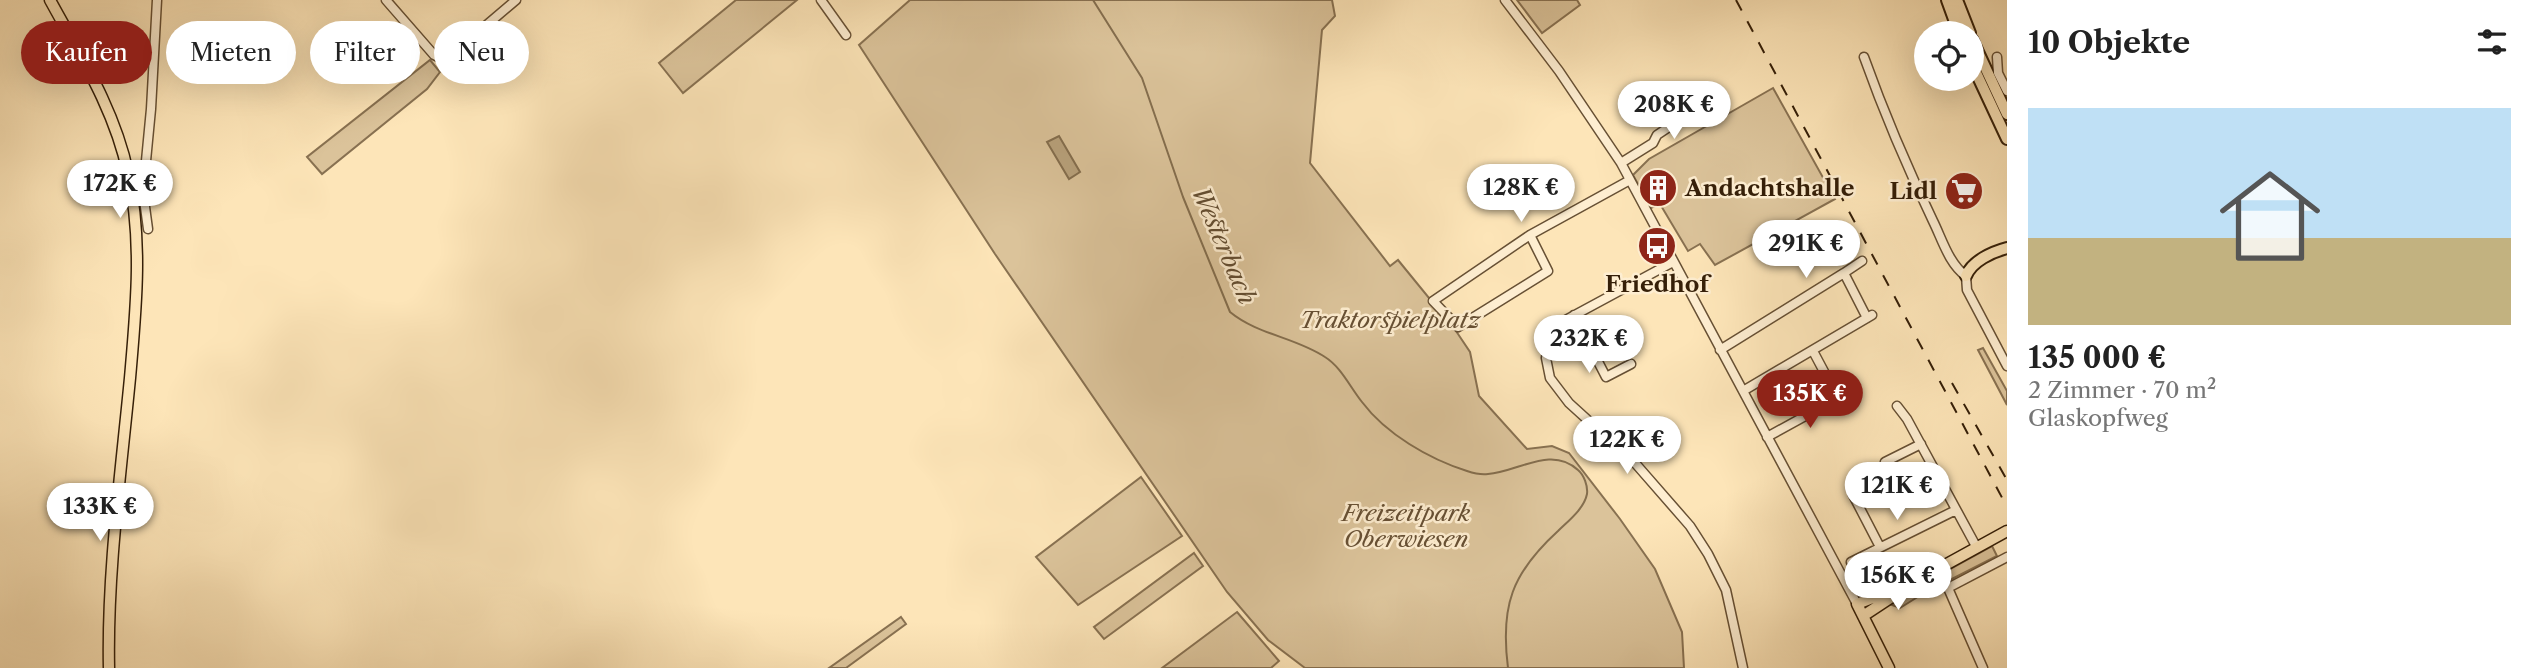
<!DOCTYPE html>
<html lang="de">
<head>
<meta charset="utf-8">
<style>
	:root { --surface:#fff; --page:#f6f6f6; --text:#222; --muted:#767676; --line:#e0e0e0; --accent:#8f2418 }
	body { margin:0; font-family:"Libre Caslon Text",serif; background:var(--page); color:var(--text); height:100vh; display:flex; flex-direction:column; font-size:26px; white-space:nowrap }
	* { box-sizing:border-box; margin:0 }
	p { font-size:23px; color:var(--muted) }
	.icon { flex:none; width:38px; height:38px; fill:none; stroke:currentColor; stroke-width:2; stroke-linecap:round; stroke-linejoin:round }
	.map { position:relative; flex:1; overflow:hidden }
	.panel { display:flex; flex-direction:column; background:var(--surface); width:525px }
	.panel>* { flex:none }
	.top-card { position:absolute; left:21px; top:21px; width:665px; height:63px; display:flex; gap:14px }
	.fabs { position:absolute; left:1914px; top:21px; display:grid; gap:14px }
	.fabs a { display:grid; place-items:center; width:70px; height:70px; border-radius:50%; background:var(--surface); box-shadow:0 7px 28px #0002; font-size:35px }
	.price { position:absolute; translate:-50% -60px; padding:0 16px; border-radius:24px; background:#fff; color:#222; font-size:23px; line-height:46px; filter:drop-shadow(0 2px 4px #0008) }
	.price::after { content:''; position:absolute; left:50%; top:42px; width:21px; height:16px; margin-left:-10px; background:inherit; clip-path:polygon(0 0,100% 0,50% 100%) }
	.price.selected { background:var(--accent); color:#fff }
	ul { padding:0; list-style:none }
	li { display:grid; align-content:center; gap:14px; height:371px; padding:0 21px }
	li+li { border-top:2px solid var(--line) }
	li span { display:grid; place-items:center; height:217px; border-radius:0px; color:#555 }
	li>.icon { margin-inline-start:auto }
	span .icon { width:126px; height:126px; fill:#fffc; stroke-width:1 }
	li b { font-size:30px }
	h2 { display:flex; justify-content:space-between; align-items:center; height:84px; padding:0 21px; font-size:30px }
	.pill { padding:0 24px; border-radius:32px; background:var(--surface); box-shadow:0 7px 28px #0002; font-size:24px; line-height:63px }
	.pill.selected { background:var(--accent); color:#fff }
	main { display:flex; flex:1; min-height:0 }
	.map>svg:first-child { display:block }
	.green { fill:#dbc39a; stroke:#887151; stroke-width:2 }
	.water { fill:#b9a27c; stroke:#846e4e; stroke-width:2 }
	.lines { fill:none; stroke-linecap:round; stroke-linejoin:round }
	.stream { stroke:#846e4e; stroke-width:2 }
	.minor-casing { stroke:#675034; stroke-width:11 }
	.major-casing { stroke:#351f08; stroke-width:13 }
	.highway-casing { stroke:#351f08; stroke-width:14 }
	.minor { stroke:#feeed1; stroke-width:8 }
	.major { stroke:#fde5b8; stroke-width:10 }
	.highway { stroke:#fde5b8; stroke-width:10 }
	.rail { stroke:#351f08; stroke-width:2; stroke-dasharray:12 12; stroke-linecap:butt }
	.labels { text-anchor:middle; dominant-baseline:central; stroke-width:5; stroke-linejoin:round; paint-order:stroke }
	.poi-label { font-size:23px; font-weight:bold; fill:#351f08; stroke:#feeed1; text-anchor:start }
	.park-label { font-size:23px; font-style:italic; fill:#675034; stroke:#feeed1 }
	.water-label { font-size:24px; font-style:italic; fill:#634d31; stroke:#feeed1 }
</style>
</head>
<body>
<main>
<div class="map">
<svg width="2007" height="668" viewBox="0 0 2007 668">
	<rect width="100%" height="100%" fill="#fde5b8"/>
	<filter id="stains"><feTurbulence type="fractalNoise" baseFrequency=".00286" numOctaves="4"/><feColorMatrix values="0 0 0 0 .2 0 0 0 0 .09 0 0 0 0 .02 0 0 0 .5 -.17"/></filter>
	<radialGradient id="worn" r=".72"><stop offset=".6" stop-color="#630" stop-opacity="0"/><stop offset="1" stop-color="#630" stop-opacity=".3"/></radialGradient>
	<path class="green" d="M736,0H797L683,93L659,63Z
		M910,0H1332L1335,16L1322,30L1310,163L1390,266L1398,260L1456,331L1470,352L1479,396L1527,449L1552,446L1569,453L1620,519L1655,569L1682,632L1684,668H1305L1268,640L1227,592L995,254L859,45Z
		M1517,0H1577L1580,5L1542,33Z
		M430,60L440,72L427,89L322,174L307,157Z
		M1773,88L1835,199L1715,265L1700,244L1688,251L1660,204L1651,208L1633,175L1649,159Z
		M1983,348L2007,391V405L1978,350Z
		M1141,477L1182,536L1078,605L1036,557Z
		M1992,546L1997,556L1924,593L1900,608L1892,605L1919,586Z
		M1194,553L1203,566L1104,639L1094,627Z
		M1237,612L1279,661L1271,668H1162Z
		M901,617L906,624L846,668H829Z"/>
	<path class="water" d="M1059,136L1080,172L1069,179L1047,142Z"/>
	<g class="lines">
		<path class="stream" d="M1093,0L1142,78L1183,197L1230,312C1258,335 1295,337 1325,357C1341,367 1350,387 1362,402C1386,434 1429,459 1467,471C1473,473 1481,475 1488,474C1518,472 1551,445 1578,470C1584,475 1588,486 1587,494C1584,509 1568,521 1558,531C1512,573 1500,606 1508,668"/>
		<defs>
			<path id="minor" d="M386,0L434,55L440,58L449,57L516,0
				M821,0L846,35
				M1505,0L1559,71L1621,163L1857,604
				M1864,57C1884,113 1907,167 1933,221C1942,239 1949,264 1966,276L1967,290L2007,366
				M1997,57L1998,73L2007,91
				M1621,163L1653,143L1657,135L1714,97
				M148,229L143,192L151,109L157,0
				M1530,235L1548,271L1458,327L1433,301L1530,235L1630,180
				M1673,262L1560,323L1549,335L1546,358L1550,378L1569,403L1635,463L1690,526L1708,554L1726,590L1743,668
				M1844,273L1862,261
				M1574,315L1606,377L1631,364
				M1720,350L1844,273L1867,318
				M1743,391L1872,315
				M1897,406L1907,419L1977,548
				M1767,437L1838,398L1813,351
				M1885,462L1921,444
				M1905,491L1938,476
				M1853,495L1880,547
				M1851,562L1956,510
				M1983,668L1948,588L2007,557"/>
			<path id="major" d="M50,0C80,55 115,110 128,173C143,241 136,309 130,378C121,472 107,574 109,668
				M1863,616L1916,581L2007,531
				M1889,668L1857,604L1905,585"/>
			<path id="highway" d="M1947,0L1959,33
				M1957,0L1970,33
				M1972,39L2007,114
				M1972,64L2007,139
				M1966,276C1972,261 1992,252 2007,248"/>
		</defs>
		<use href="#minor" class="minor-casing"/>
		<use href="#major" class="major-casing"/>
		<use href="#highway" class="highway-casing"/>
		<use href="#minor" class="minor"/>
		<use href="#major" class="major"/>
		<use href="#highway" class="highway"/>
		<path class="rail" d="M1736,0L2007,507
			M1952,383L2007,480"/>
	</g>
	<defs>
		<symbol id="building-disc" viewBox="-11 -11 22 22"><circle r="9.5" fill="#8f2418" stroke="#feeed1"/><path d="M-4-6H4V6H1V3H-1V6H-4ZM-2.5-4.3h1.7v1.8h-1.7ZM.8-4.3h1.7v1.8H.8ZM-2.5-1h1.7V.8h-1.7ZM.8-1h1.7V.8H.8Z" fill="#fff"/></symbol>
		<symbol id="supermarket-disc" viewBox="-11 -11 22 22"><circle r="9.5" fill="#8f2418" stroke="#feeed1"/><path d="M-6-5.5h2.5l.6 2H6L4.5 2H-2.5L-4.4-4H-6ZM-1.5 3.2a1.3 1.3 0 1 0 .1 0ZM3 3.2a1.3 1.3 0 1 0 .1 0Z" fill="#fff"/></symbol>
		<symbol id="bus-disc" viewBox="-11 -11 22 22"><circle r="9.5" fill="#8f2418" stroke="#feeed1"/><path d="M-5-6H5V4H4V6H2V4H-2V6H-4V4H-5ZM-3.5-4V0h7V-4ZM-3.5 1.2v1.5H-2V1.2ZM2 1.2v1.5H3.5V1.2Z" fill="#fff"/></symbol>
	</defs>
	<g fill-rule="evenodd">
		<use href="#building-disc" x="1636" y="166" width="44" height="44"/>
		<use href="#supermarket-disc" x="1942" y="169" width="44" height="44"/>
		<use href="#bus-disc" x="1635" y="224" width="44" height="44"/>
	</g>
	<g class="labels">
		<g class="poi-label">
			<text x="1685" y="188">Andachtshalle</text>
			<text x="1937" y="191" text-anchor="end">Lidl</text>
			<text x="1657" y="284" text-anchor="middle">Friedhof</text>
		</g>
		<g class="park-label">
			<text x="1390" y="320">Traktorspielplatz</text>
			<text x="1406" y="513">Freizeitpark<tspan x="1406" dy="26">Oberwiesen</tspan></text>
		</g>
		<g class="water-label">
			<text transform="translate(1224 245) rotate(67)">Westerbach</text>
		</g>
	</g>
	<rect width="100%" height="100%" filter="url(#stains)"/>
	<rect width="100%" height="100%" fill="url(#worn)"/>
</svg>
<div class="fabs">
<a><svg class="icon" aria-label="locate" viewBox="0 0 24 24"><circle cx="12" cy="12" r="6"/><path d="M12 2v4M12 18v4M2 12h4M18 12h4"/></svg></a>
</div>
<b class="price" style="left:1674px;top:141px">208K €</b>
<b class="price" style="left:120px;top:220px">172K €</b>
<b class="price" style="left:1521px;top:224px">128K €</b>
<b class="price" style="left:1806px;top:280px">291K €</b>
<b class="price" style="left:1589px;top:375px">232K €</b>
<b class="price selected" style="left:1810px;top:430px">135K €</b>
<b class="price" style="left:1627px;top:476px">122K €</b>
<b class="price" style="left:1897px;top:522px">121K €</b>
<b class="price" style="left:100px;top:543px">133K €</b>
<b class="price" style="left:1898px;top:612px">156K €</b>
<div class="top-card">
<a class="pill selected">Kaufen</a>
<a class="pill">Mieten</a>
<a class="pill">Filter</a>
<a class="pill">Neu</a>
</div>
</div>
<section class="panel">
<h2>10 Objekte<svg class="icon" aria-label="filters" viewBox="0 0 24 24"><path d="M4 7h16M4 17h16"/><circle cx="9" cy="7" r="2"/><circle cx="15" cy="17" r="2"/></svg></h2>
<ul>
<li><span style="background:linear-gradient(#bfe0f5 60%,#c2b280 0)"><svg class="icon" aria-label="home" viewBox="0 0 24 24"><path d="M3 11l9-7 9 7M6 9v11h12V9"/></svg></span><div><b>135 000 €</b><p>2 Zimmer · 70 m²</p><p>Glaskopfweg</p></div></li>
</ul>
</section>
</main>
</body>
</html>
